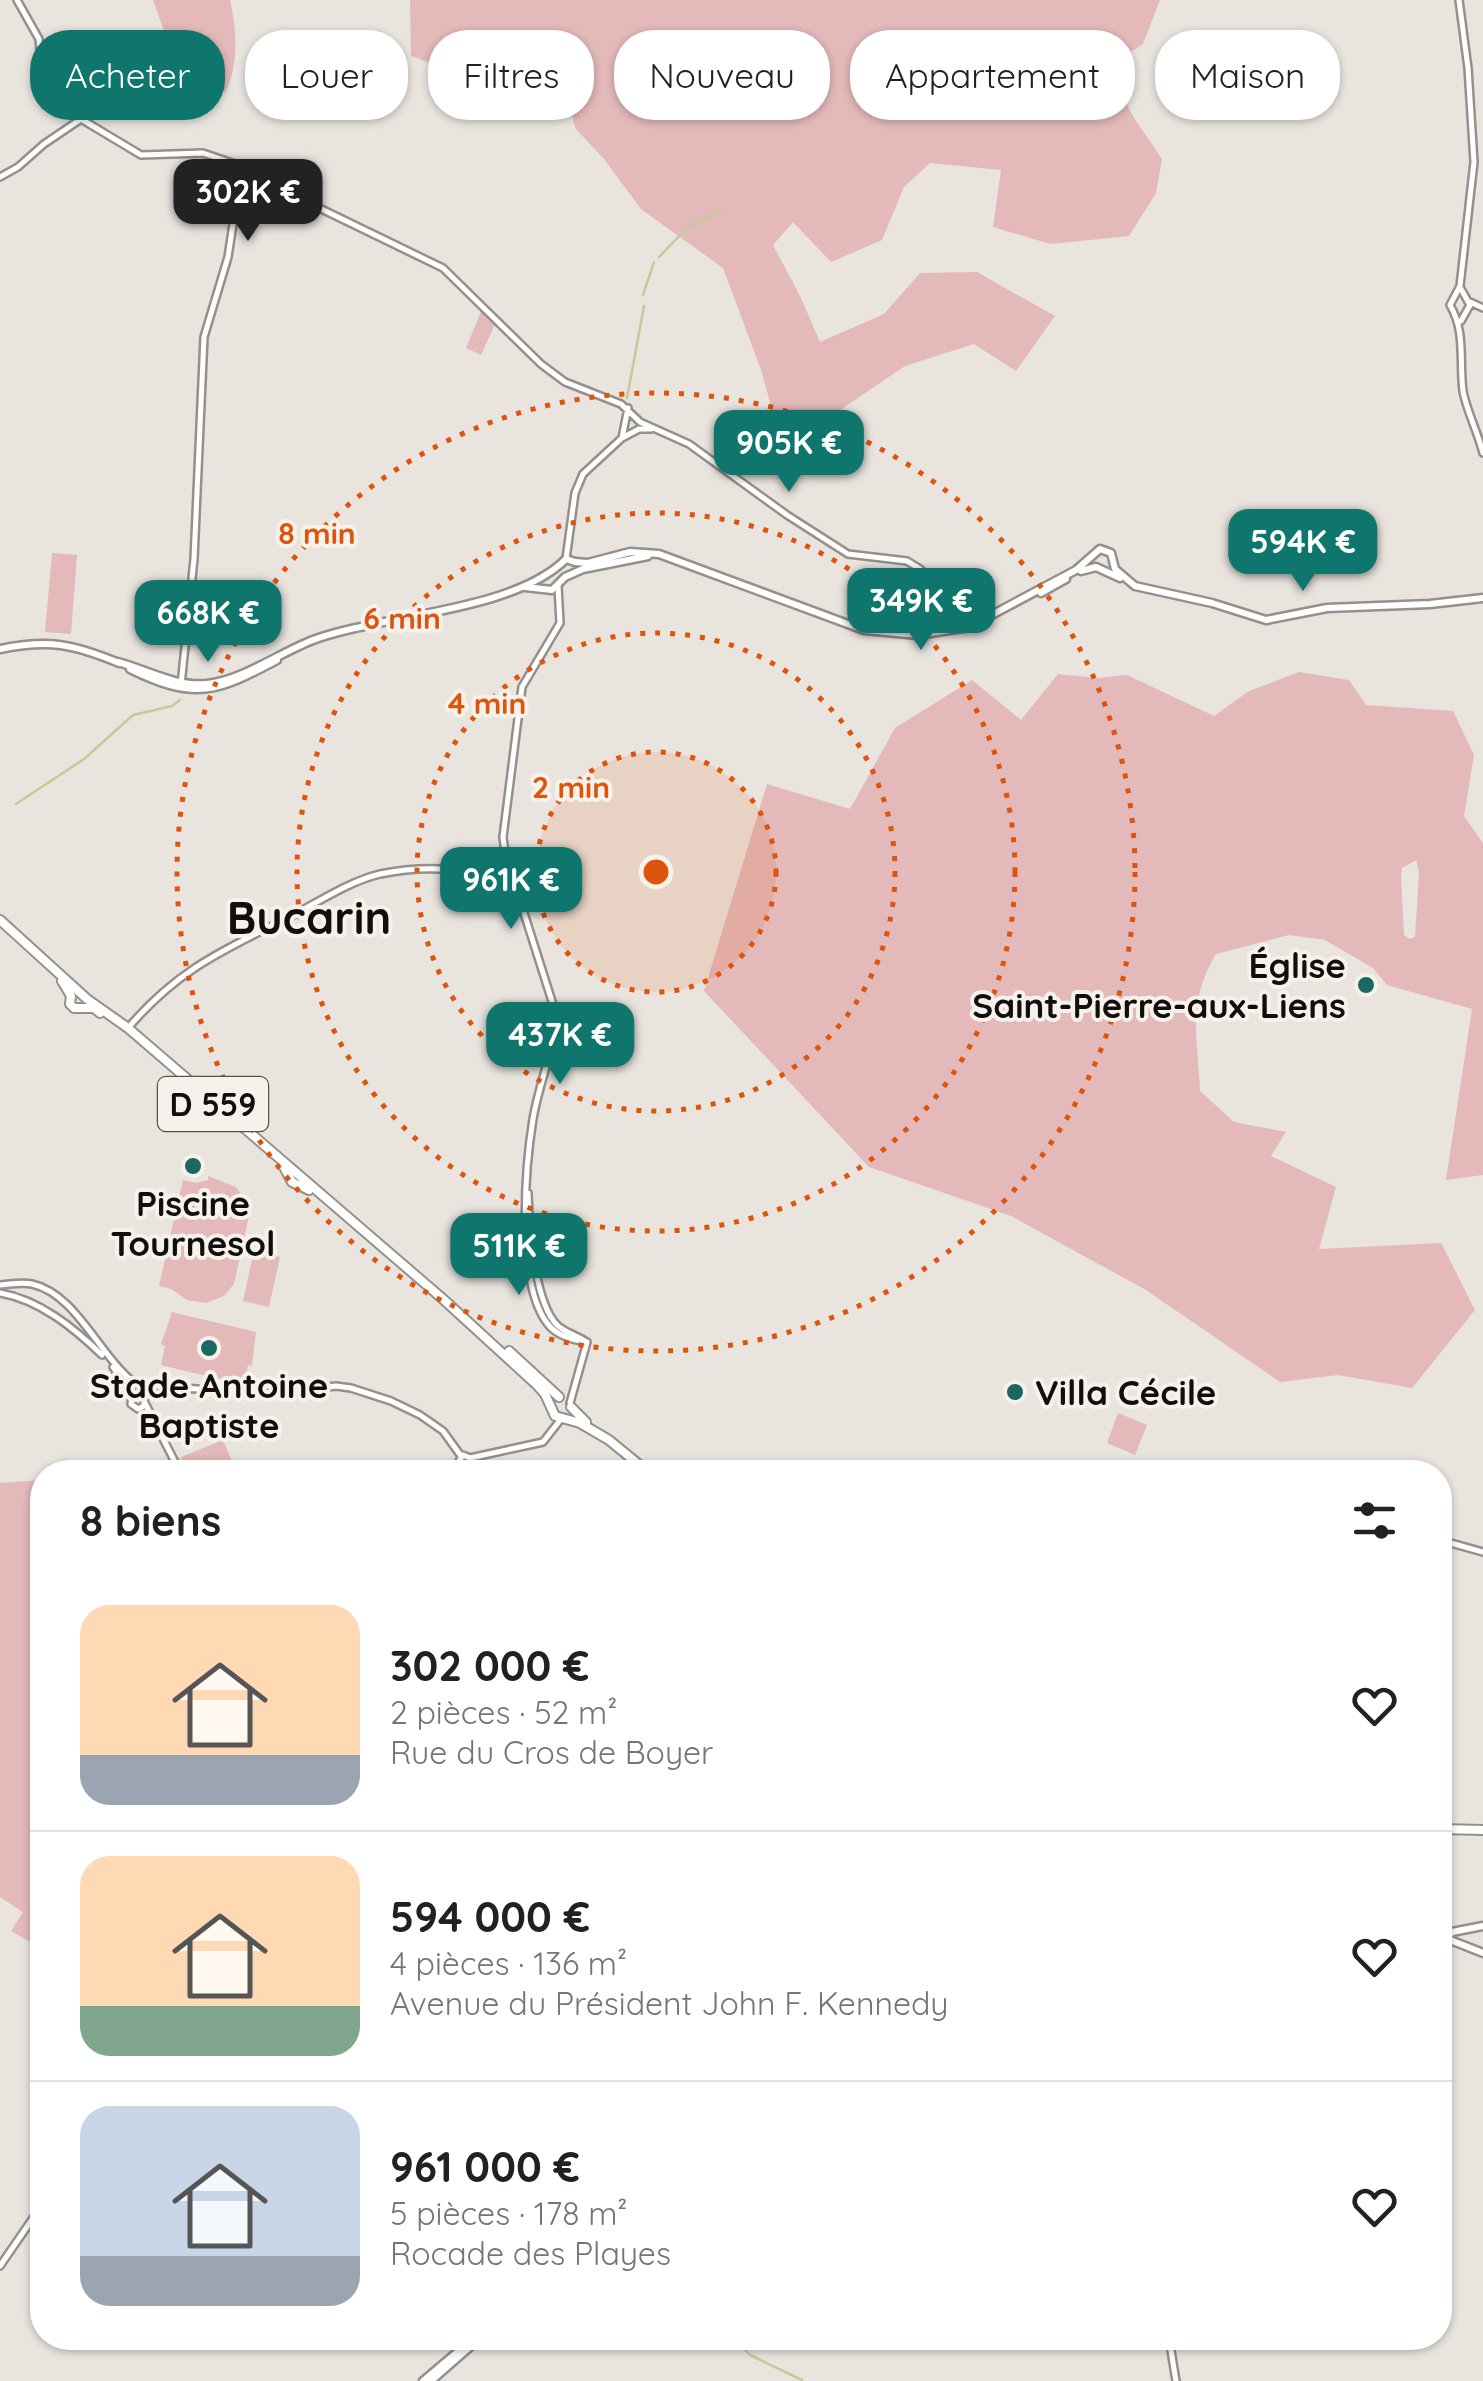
<!DOCTYPE html>
<html lang="fr">
<head>
<meta charset="utf-8">
<style>
	:root { --surface:#fff; --page:#f6f6f6; --text:#202124; --muted:#757577; --line:#e0e0e0; --accent:#0f766e }
	body { margin:0; font-family:Quicksand,sans-serif; background:var(--page); color:var(--text); height:100vh; display:flex; flex-direction:column; font-size:38px; white-space:nowrap }
	* { box-sizing:border-box; margin:0 }
	p { font-size:32px; color:var(--muted) }
	.icon { flex:none; width:55px; height:55px; fill:none; stroke:currentColor; stroke-width:2; stroke-linecap:round; stroke-linejoin:round }
	.map { position:relative; flex:1; overflow:hidden }
	.drawer { position:absolute; left:30px; top:1460px; width:1422px; height:890px; display:flex; flex-direction:column; background:var(--surface); border-radius:40px; box-shadow:0 2px 8px #0004 }
	.drawer>* { flex:none }
	.guide { position:absolute; left:30px; top:30px; width:1425px; height:90px; display:flex; gap:20px }
	.price { position:absolute; translate:-50% -85px; padding:0 22px; border-radius:20px; background:var(--accent); color:#fff; font-size:32px; line-height:65px; filter:drop-shadow(0 2px 5px #0008) }
	.price::after { content:''; position:absolute; left:50%; top:60px; width:30px; height:22px; margin-left:-15px; background:inherit; clip-path:polygon(0 0,100% 0,50% 100%) }
	.price.on { background:#222; color:#fff }
	ul { padding:0; list-style:none }
	li { display:flex; align-items:center; gap:30px; height:250px; padding:0 50px }
	li+li { border-top:2px solid var(--line) }
	li span { display:grid; place-items:center; flex:none; width:280px; height:200px; border-radius:30px; color:#555 }
	li>.icon { margin-inline-start:auto }
	span .icon { width:120px; height:120px; fill:#fffc; stroke-width:1 }
	li b { font-size:42px }
	h2 { display:flex; justify-content:space-between; align-items:center; height:120px; padding:0 50px; font-size:42px }
	.tag { padding:0 35px; border-radius:40px; background:var(--surface); box-shadow:0 2px 8px #0004; font-size:35px; line-height:90px }
	.tag.on { background:var(--accent); color:#fff }
	.map>svg:first-child { display:block }
	.green { fill:#e3b9b9; fill-rule:evenodd }
	.lines { fill:none; stroke-linecap:round; stroke-linejoin:round }
	.stream { stroke:#c3cb99; stroke-width:2.5 }
	.tertiary-casing { stroke:#95908b; stroke-width:10 }
	.secondary-casing { stroke:#95908b; stroke-width:11 }
	.primary-casing { stroke:#95908b; stroke-width:12 }
	.tertiary { stroke:#fff; stroke-width:5 }
	.secondary { stroke:#fff; stroke-width:6 }
	.primary { stroke:#fff; stroke-width:8 }
	.ring { fill:none; stroke:#dd550c; stroke-width:5; stroke-dasharray:5 10 }
	.poi-dot { fill:#1b6762; stroke:#f7f1eb; stroke-width:4 }
	.labels { text-anchor:middle; dominant-baseline:central; stroke-width:8; stroke-linejoin:round; paint-order:stroke }
	.shield { fill:#f7f1eb; stroke:#565350; stroke-width:2.5 }
	.shield-label { font-size:32px; font-weight:bold; fill:#110f0d }
	.poi-label { font-size:35px; font-weight:bold; fill:#110f0d; stroke:#f7f1eb }
	.district-label { font-size:45px; font-weight:bold; fill:#110f0d; stroke:#f7f1eb }
	.centre { fill:#dd550c; stroke:#f7f1eb; stroke-width:5 }
	.ring-label { font-size:30px; text-anchor:middle; font-weight:bold; fill:#dd550c; stroke:#f7f1eb; stroke-width:8; stroke-linejoin:round; paint-order:stroke }
</style>
</head>
<body>
<div class="map">
<svg width="1483" height="2381" viewBox="0 0 1483 2381">
	<rect width="100%" height="100%" fill="#e9e4de"/>
	<path class="green" d="M153,0H230C237,30 239,66 225,93L173,55Z
		M410,0H1160L1143,44L1107,67L1134,118L1162,159L1156,193L1129,236L1050,244L993,227L1001,170L930,163L904,187L882,240L831,262L793,222L773,245L800,296L820,342L884,314L920,273L977,272L1055,316L1016,371L974,344L905,366L787,446L777,427L761,370L723,268L641,209L604,159L575,128L559,58L519,61L485,45L459,73L411,56Z
		M482,309L496,322L481,355L466,348Z
		M52,553L77,555L71,634L45,632Z
		M1299,672L1349,680L1366,705L1453,711L1474,755L1464,816L1483,843V1175L1446,1180L1472,1009L1387,985L1373,968L1325,940L1289,935L1216,954C1186,1004 1198,1037 1200,1091L1234,1122L1286,1132L1271,1156L1336,1187L1319,1249L1441,1243L1475,1310L1412,1388L1338,1375L1280,1382L1146,1290L1011,1216L869,1167L704,991L767,784L850,809L895,728L972,680L1021,720L1058,674L1098,678L1127,675L1214,716L1249,691ZM1416,860L1419,873L1415,937L1410,939L1404,935L1401,876L1402,868Z
		M208,1176L236,1187L248,1203L249,1216L234,1284L224,1296L206,1303L187,1300L171,1289L159,1286L183,1180L196,1183L208,1180Z
		M254,1251L280,1257L269,1307L243,1301Z
		M172,1312L256,1332L252,1366L248,1365L244,1385L161,1365L165,1346L161,1344Z
		M1118,1413L1147,1425L1135,1455L1107,1443Z
		M223,1440L236,1470L188,1472L181,1457Z
		M42,1480V1947H39L11,1931L23,1912L0,1897V1483Z"/>
	<g class="lines">
		<path class="stream" d="M659,257L687,228L722,209
			M643,295L654,262
			M627,398L644,306
			M16,804L84,759L133,715L172,706L180,700
			M734,2338L750,2355L802,2380"/>
		<defs>
			<path id="tertiary" d="M17,0L39,39L42,70L49,90L77,111L81,119L141,155L203,153L285,181L309,203L443,268L541,364L565,382L621,404L640,422L689,444L787,515L848,554L907,561L920,569L957,609L987,617
				M1459,0L1468,68L1474,162L1460,286L1450,305C1466,332 1459,361 1463,391C1466,409 1478,433 1483,453
				M0,177L18,167L44,144L81,119
				M1461,289L1470,305L1461,321
				M1470,302L1483,308
				M622,438L628,408
				M566,559L575,493L583,474L622,438L639,429H651
				M558,586L560,623L522,687L503,837L505,853L556,1014C554,1051 539,1083 533,1119C525,1168 516,1282 547,1323C556,1336 572,1340 587,1342
				M181,685L194,559L204,337L228,257L242,165
				M500,876L505,856
				M128,1028C181,966 227,949 297,913C323,899 351,881 380,874C424,865 474,867 515,885
				M528,1193C529,1224 534,1302 557,1325C564,1332 576,1335 585,1341
				M0,1285C11,1284 22,1282 32,1284C77,1294 100,1358 136,1384
				M0,1293C40,1300 74,1328 102,1355
				M113,1367L130,1393
				M140,1384L145,1391L144,1406L138,1409L131,1404L133,1385Z
				M142,1385L268,1394L336,1386L351,1388L391,1401L420,1415L443,1431L461,1456
				M145,1403L180,1472
				M570,1403L587,1342
				M467,1472L459,1461L463,1455L470,1458L543,1442L561,1419
				M1440,1540L1483,1552
				M0,2266L42,2205
				M1169,2338L1176,2381"/>
			<path id="secondary" d="M575,562L588,563L630,552L659,554L864,630L918,635L969,627L1076,570L1100,549L1111,553L1115,569L1135,586
				M1081,571L1096,567L1120,578
				M1135,586L1212,603L1266,620L1327,608L1430,604L1483,598
				M525,587L552,590L565,577L583,569L648,556
				M1041,593L1066,579
				M862,625L914,630L979,619
				M0,649C49,639 73,644 119,663
				M118,662C147,670 176,687 207,684C243,680 279,653 313,640C384,614 513,612 566,559L575,562
				M130,669C195,701 217,692 277,660
				M1440,1936L1483,1953
				M1447,1938L1452,1932L1483,1926
				M423,2381L474,2338
				M431,2381L480,2338"/>
			<path id="primary" d="M0,920L87,999L128,1028L443,1299L537,1385L545,1394L555,1416L580,1423L609,1440
				M62,981L71,996L70,1004L74,1008H94L100,1013
				M284,1167L292,1182L309,1190
				M509,1351L559,1397
				M571,1407L586,1422
				M609,1440L648,1472
				M1440,1829L1483,1830"/>
		</defs>
		<use href="#tertiary" class="tertiary-casing"/>
		<use href="#secondary" class="secondary-casing"/>
		<use href="#primary" class="primary-casing"/>
		<use href="#tertiary" class="tertiary"/>
		<use href="#secondary" class="secondary"/>
		<use href="#primary" class="primary"/>
	</g>
	<circle cx="656" cy="872" r="120" fill="#dd550c" fill-opacity=".12"/>
	<g class="ring">
		<circle cx="656" cy="872" r="120"/>
		<circle cx="656" cy="872" r="239"/>
		<circle cx="656" cy="872" r="359"/>
		<circle cx="656" cy="872" r="479"/>
	</g>
	<g class="poi-dot">
		<circle cx="1366" cy="985" r="10"/>
		<circle cx="193" cy="1166" r="10"/>
		<circle cx="209" cy="1348" r="10"/>
		<circle cx="1015" cy="1392" r="10"/>
	</g>
	<g class="labels">
		<rect class="shield" x="158" y="1077" width="110" height="54" rx="8"/>
		<g class="shield-label">
			<text x="213" y="1104">D 559</text>
		</g>
		<g class="poi-label">
			<text x="1346" y="965" text-anchor="end">Église<tspan x="1346" dy="40">Saint-Pierre-aux-Liens</tspan></text>
			<text x="193" y="1203">Piscine<tspan x="193" dy="40">Tournesol</tspan></text>
			<text x="209" y="1385">Stade Antoine<tspan x="209" dy="40">Baptiste</tspan></text>
			<text x="1035" y="1392" text-anchor="start">Villa Cécile</text>
		</g>
		<g class="district-label">
			<text x="309" y="917">Bucarin</text>
		</g>
	</g>
	<circle cx="656" cy="872" r="15" class="centre"/>
	<g class="ring-label">
		<text x="317" y="544">8 min</text>
		<text x="402" y="629">6 min</text>
		<text x="487" y="714">4 min</text>
		<text x="571" y="798">2 min</text>
	</g>
</svg>
<b class="price on" style="left:248px;top:244px">302K €</b>
<b class="price" style="left:789px;top:495px">905K €</b>
<b class="price" style="left:1303px;top:594px">594K €</b>
<b class="price" style="left:921px;top:653px">349K €</b>
<b class="price" style="left:208px;top:665px">668K €</b>
<b class="price" style="left:511px;top:932px">961K €</b>
<b class="price" style="left:560px;top:1087px">437K €</b>
<b class="price" style="left:519px;top:1298px">511K €</b>
<div class="guide">
<a class="tag on">Acheter</a>
<a class="tag">Louer</a>
<a class="tag">Filtres</a>
<a class="tag">Nouveau</a>
<a class="tag">Appartement</a>
<a class="tag">Maison</a>
</div>
<section class="drawer">
<h2>8 biens<svg class="icon" aria-label="filters" viewBox="0 0 24 24"><path d="M4 7h16M4 17h16"/><circle cx="9" cy="7" r="2"/><circle cx="15" cy="17" r="2"/></svg></h2>
<ul>
<li><span style="background:linear-gradient(#ffd9b3 75%,#9aa5b1 0)"><svg class="icon" aria-label="home" viewBox="0 0 24 24"><path d="M3 11l9-7 9 7M6 9v11h12V9"/></svg></span><div><b>302 000 €</b><p>2 pièces · 52 m²</p><p>Rue du Cros de Boyer</p></div><svg class="icon" aria-label="heart" viewBox="0 0 24 24"><path d="M12 20l-8-8c-3-5 5-10 8-4 3-6 11-1 8 4z"/></svg></li>
<li><span style="background:linear-gradient(#ffd9b3 75%,#7fa58c 0)"><svg class="icon" aria-label="home" viewBox="0 0 24 24"><path d="M3 11l9-7 9 7M6 9v11h12V9"/></svg></span><div><b>594 000 €</b><p>4 pièces · 136 m²</p><p>Avenue du Président John F. Kennedy</p></div><svg class="icon" aria-label="heart" viewBox="0 0 24 24"><path d="M12 20l-8-8c-3-5 5-10 8-4 3-6 11-1 8 4z"/></svg></li>
<li><span style="background:linear-gradient(#c9d6e8 75%,#9aa5b1 0)"><svg class="icon" aria-label="home" viewBox="0 0 24 24"><path d="M3 11l9-7 9 7M6 9v11h12V9"/></svg></span><div><b>961 000 €</b><p>5 pièces · 178 m²</p><p>Rocade des Playes</p></div><svg class="icon" aria-label="heart" viewBox="0 0 24 24"><path d="M12 20l-8-8c-3-5 5-10 8-4 3-6 11-1 8 4z"/></svg></li>
</ul>
</section>
</div>
</body>
</html>
